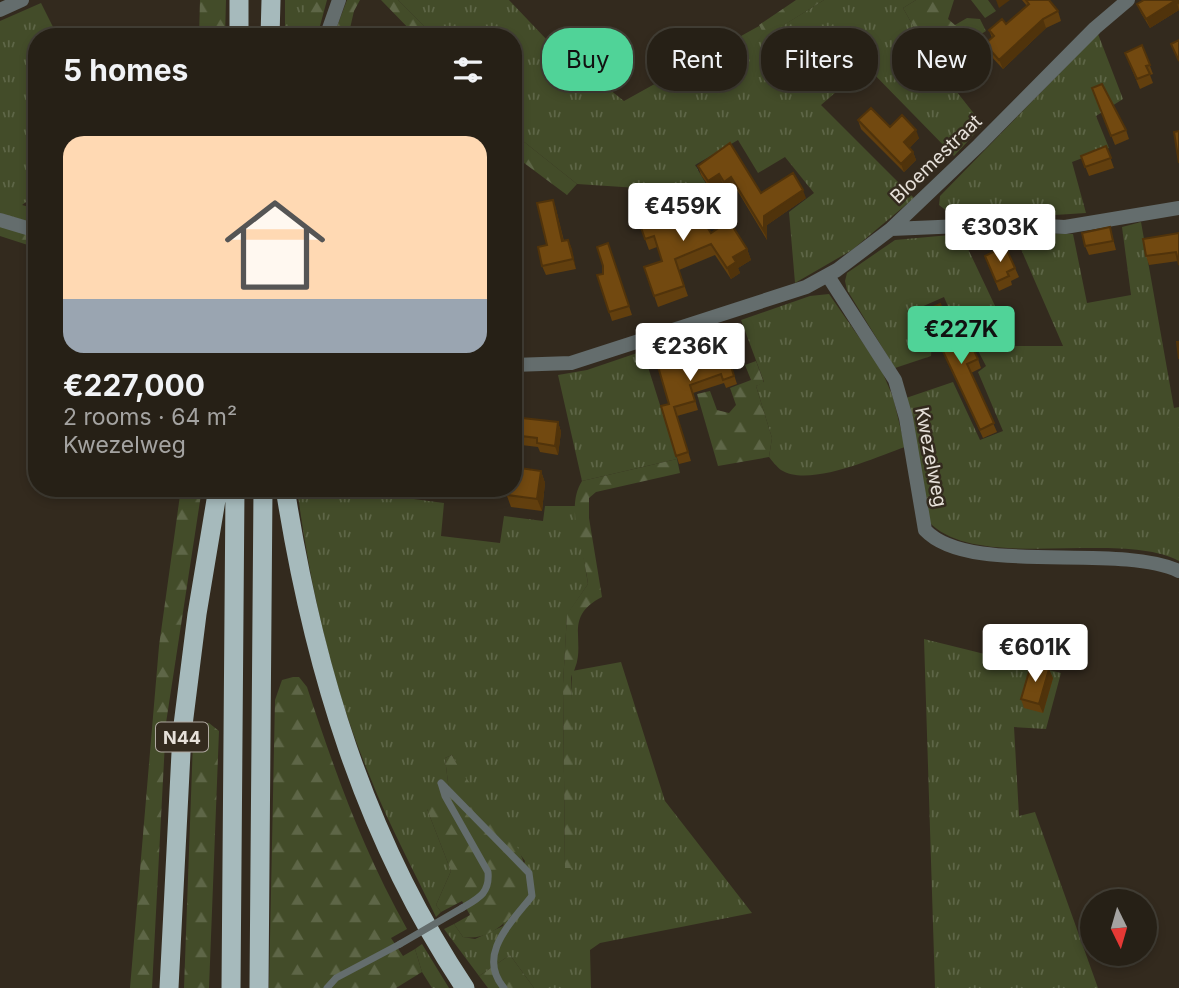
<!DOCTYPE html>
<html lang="en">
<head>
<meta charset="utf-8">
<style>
	:root { --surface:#262016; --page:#322d23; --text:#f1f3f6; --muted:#a4a3a1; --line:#423e35; --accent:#50d398 }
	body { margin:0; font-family:Inter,sans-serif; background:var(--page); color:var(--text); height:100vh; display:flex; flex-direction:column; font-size:26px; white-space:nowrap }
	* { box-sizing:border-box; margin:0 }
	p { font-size:23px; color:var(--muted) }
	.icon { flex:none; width:38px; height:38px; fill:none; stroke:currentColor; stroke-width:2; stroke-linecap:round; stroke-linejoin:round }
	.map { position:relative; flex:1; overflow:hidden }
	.panel { position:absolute; left:28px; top:28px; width:494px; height:469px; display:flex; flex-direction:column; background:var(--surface); border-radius:28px; box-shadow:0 4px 10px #0003,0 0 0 2px var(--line) }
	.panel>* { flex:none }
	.hud { position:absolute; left:542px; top:28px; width:530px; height:63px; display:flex; gap:14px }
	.needle { width:46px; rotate:175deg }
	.buttons { position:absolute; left:1080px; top:889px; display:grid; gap:14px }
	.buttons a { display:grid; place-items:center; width:77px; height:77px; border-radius:50%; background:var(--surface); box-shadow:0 4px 10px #0003,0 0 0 2px var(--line); font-size:35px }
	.price { position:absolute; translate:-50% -60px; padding:0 16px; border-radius:7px; background:#fff; color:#222; font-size:23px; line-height:46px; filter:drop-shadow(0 2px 4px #0008) }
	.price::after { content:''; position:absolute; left:50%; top:42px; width:21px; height:16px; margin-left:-10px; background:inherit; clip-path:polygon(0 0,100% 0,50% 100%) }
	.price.selected { background:var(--accent); color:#111 }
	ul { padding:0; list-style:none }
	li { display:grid; align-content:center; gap:14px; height:371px; padding:0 35px }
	li span { display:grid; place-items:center; height:217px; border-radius:21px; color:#555 }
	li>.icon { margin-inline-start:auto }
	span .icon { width:126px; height:126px; fill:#fffc; stroke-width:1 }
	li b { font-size:30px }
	h2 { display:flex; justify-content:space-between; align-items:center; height:84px; padding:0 35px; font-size:30px }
	.chip { padding:0 24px; border-radius:28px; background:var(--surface); box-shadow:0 4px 10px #0003,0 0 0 2px var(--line); font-size:24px; line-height:63px }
	.chip.selected { background:var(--accent); color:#111 }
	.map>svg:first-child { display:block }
	.grass { fill:url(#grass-tufts) }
	.forest { fill:url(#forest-firs) }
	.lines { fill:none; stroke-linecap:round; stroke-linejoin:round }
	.service { stroke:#646d6d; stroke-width:7 }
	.minor { stroke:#646d6d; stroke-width:14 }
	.trunk { stroke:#a6babc; stroke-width:19 }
	.service-bridge { stroke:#646d6d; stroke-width:7 }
	.wall { fill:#623f0e }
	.shaded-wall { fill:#50330b }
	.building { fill:#724910; stroke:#50330b; stroke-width:2 }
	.labels { text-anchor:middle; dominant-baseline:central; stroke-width:5; stroke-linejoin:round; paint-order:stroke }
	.shield { fill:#332a1e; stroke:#b0a9a1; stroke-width:2 }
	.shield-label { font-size:18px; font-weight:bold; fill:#e6e0d9 }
	.street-label { font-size:19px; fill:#e6e0d9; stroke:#332a1e }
</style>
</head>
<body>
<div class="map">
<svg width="1179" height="988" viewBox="0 0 1179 988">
	<defs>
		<pattern id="grass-tufts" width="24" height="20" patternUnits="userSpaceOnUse" patternTransform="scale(1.75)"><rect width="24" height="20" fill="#434c29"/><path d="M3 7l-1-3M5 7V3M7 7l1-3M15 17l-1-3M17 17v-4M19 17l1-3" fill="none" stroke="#5e6647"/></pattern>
		<pattern id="forest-firs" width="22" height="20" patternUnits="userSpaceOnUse" patternTransform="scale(1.75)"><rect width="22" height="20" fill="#434c29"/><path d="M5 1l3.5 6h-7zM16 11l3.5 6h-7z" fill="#5e6647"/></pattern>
	</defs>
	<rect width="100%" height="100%" fill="#332a1e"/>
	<path class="grass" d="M285,0H304V37H285Z
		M398,0H509L547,40L624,101L759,26L766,36L824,0H916L903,8L934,63L983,125L954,156L866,66L821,105L914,198L852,250L795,283L789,212L814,193L785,157L758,173L738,140L695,165L715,199L681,219L668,197L659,193L638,188L577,184L513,133V37H435Z
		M41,3L58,37H37V194L22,205L36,209L33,223L0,213V21Z
		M1098,34L1123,99L1096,116L1109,148L1072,162L1086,213L1023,217L952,215L939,205L940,196Z
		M1141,222L1174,408L1179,407V561C1120,529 977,573 929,522L906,398L953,382L980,440L1003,431L978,372L986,366L974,343L965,346L944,297L919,308L932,341L931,356L895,368L847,290L845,281L847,273L895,240L961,234L1014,346H1063L1014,233L1073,234L1087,303L1131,295L1122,227Z
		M829,294L881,369L893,397L905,447C876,457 809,488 781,470C777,467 772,461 769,457L772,438L756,386L764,382L741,320L810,296Z
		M643,351L677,459L582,481L558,375L587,370Z
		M297,488H330L444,503L441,536L500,543L504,516L543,521L545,506H575L588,584L567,615L563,684L565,868L572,671L621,662L665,801L752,913L600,943L590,950L591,988H534L510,955L479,976L444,929L454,924L463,937L475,939L503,926L525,861L460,772L452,755L445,758L449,791L427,809L451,871L436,905L441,912L436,917C414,871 389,825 370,777C332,685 310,587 297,488Z
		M924,639L1061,673L1046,729L1014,727L1019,816L1035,812L1098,988H935Z
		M422,944L449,988H432L422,972L415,949Z"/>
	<path class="forest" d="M200,0H226L225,37H199Z
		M304,0H327L317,37H304Z
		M347,0H360L354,11L348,37H333Z
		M381,0H398L435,37H417Z
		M796,0H824L765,37L759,25Z
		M916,0H954L948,19L955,25L967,18L980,19L986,31L934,63L903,8Z
		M971,0H988L996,11L985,18Z
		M513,133L577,184L567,195L516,157L513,153Z
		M37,210V248L0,236V225L30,233Z
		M756,361L764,383L756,386L772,438L769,457L718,466L697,394L710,391L717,410L729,413L736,405L730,388L751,380L745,365Z
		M677,459L680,473L596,492L589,498V518L602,597C563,617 586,640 575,668C574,672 571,675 571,679L575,868H565L563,684L567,614L588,584C585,552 564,509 582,481Z
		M181,488H202L166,723L152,988H130L159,646Z
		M293,677H299L307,687C336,775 362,848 407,929L391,938L403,956L415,949L422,972L396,988H269L275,700L282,680Z
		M209,723L219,731L209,988H184L193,741L198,724Z
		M452,755C476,807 561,858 510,917C498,931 481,940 463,937L454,924L470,915L462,901L441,912L436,905L451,871L427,809C428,796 437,795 449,791L445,758Z
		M510,955L534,988H488L479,976Z"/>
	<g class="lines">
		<path class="service" d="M441,783L529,873L532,896C511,923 476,955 504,988
			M441,783L445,796L488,872C490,893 479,898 462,908
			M327,988L336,978L400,944"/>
		<path class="minor" d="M0,10L22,0
			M326,37L339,0
			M0,220L37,231
			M891,229L979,145L1095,28L1128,0
			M828,276L895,380L906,418L925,530C969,577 1115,542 1179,571
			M513,365L571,363L806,287L837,270L891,229L1009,224L1065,227L1179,208"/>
		<path class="trunk" d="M239,37V0
			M270,37L271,0
			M285,488C313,666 364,837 465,988
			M169,988L182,733L197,614L218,488
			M231,988L235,488
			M259,988L263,488"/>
		<path class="service-bridge" d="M400,944L462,908"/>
	</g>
	<path class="wall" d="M1022,0H1049L1058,11L1061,21L1046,28L1003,69L988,53L985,44L992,38L989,30L1006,24L1027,6Z
		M1179,0V10L1150,28L1141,13L1137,4Z
		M1142,45L1153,74L1150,75L1153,83L1140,89L1125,53Z
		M1092,88L1126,130L1129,139L1115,145Z
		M858,120L890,127L919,138L909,148L913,152L916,160L904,172L861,129Z
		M730,143L761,193L806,198L767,225V240L734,185L727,190L722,182L711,190L701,175L698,166Z
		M1106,146L1114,168L1089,176L1081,156Z
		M553,200L556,209L564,241L568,240L576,269L546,275L542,266L547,245Z
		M678,219L747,249L751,260L738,268L740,273L731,279L715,255L679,270L688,296L658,307L644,267L662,261L657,247L649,250L645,239Z
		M1110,227L1116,250L1089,255L1085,246Z
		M1179,233V266L1178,261L1149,265L1146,256Z
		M608,243L632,315L612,321L597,275L603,274Z
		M985,256L1015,268L1019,277L1011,281L1012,285L999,291Z
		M928,309L959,346L978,359L981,368L971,373L997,432L983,438L937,338L933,330L935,326Z
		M723,341L737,384L726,388L724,383L693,393L698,410L677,416L691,461L679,464L661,406L669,404Z
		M513,417L558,422L561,432L558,455L540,452L538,447L513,444Z
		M541,471L545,483L542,511L511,507L507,496L476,492L475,488H513Z
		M1053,678L1043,713L1024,708L1021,699Z"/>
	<path class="shaded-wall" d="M996,0H1010L999,8Z
		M1176,0L1179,10L1150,28L1146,19Z
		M1043,19L1046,28L1003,69L999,60Z
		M916,130L919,138L907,151L904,142Z
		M913,152L916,160L904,172L901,164Z
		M719,174L722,182L711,190L708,181Z
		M731,177L734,185L727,190L724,182Z
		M803,190L806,198L767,225V240L764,231V216Z
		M553,200L556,209L566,251L562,241Z
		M568,240L572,249L576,269L573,259Z
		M747,249L751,260L738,268L740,273L731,279L727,268L733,257Z
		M558,422L561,432L558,455L555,446Z
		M541,471L545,483L542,511L537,499Z
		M1049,669L1053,678L1043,713L1039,704Z"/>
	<path class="building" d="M1026,0H1049L1058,11L1043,19L999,60L985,44L994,36L989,30L1002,19L1006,24L1029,4Z
		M1144,0H1179V2L1178,3L1176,0L1146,19L1137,4Z
		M1179,40V61L1171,44Z
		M1142,45L1150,65L1146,66L1150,74L1137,79L1125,53Z
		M1102,84L1126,130L1111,136L1092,88Z
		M871,108L890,127L902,115L916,130L904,142L913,152L901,164L858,120Z
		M1179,131V163L1174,132Z
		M730,143L761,193L793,173L803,190L764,216V231L731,177L724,182L719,174L708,181L698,166Z
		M1106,146L1111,158L1085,167L1081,156Z
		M553,200L562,241L568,240L573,259L542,266L538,247L547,245L537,203Z
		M665,200L678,219L695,208L711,233L729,221L747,249L733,257L736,262L727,268L711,244L675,259L684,286L654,296L644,267L662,261L654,236L645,239L638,219L647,216L645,206Z
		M1110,227L1113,241L1085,246L1082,233Z
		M1179,233V265L1176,252L1146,256L1143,239Z
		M608,243L629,306L609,312L597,275L603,274V266L597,247Z
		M1005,246L1015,268L1007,272L1009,276L996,282L985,256Z
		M940,304L959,346L970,342L978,359L967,364L994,423L980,430L933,330L936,326L928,309Z
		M723,341L734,376L723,380L721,374L690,385L695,401L674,407L688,452L676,456L661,406L669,404L657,363Z
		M1177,342H1179V359Z
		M513,417L558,422L555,446L537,443V438L513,435Z
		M513,467L541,471L537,499L507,495L508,488H513Z
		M1031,665L1049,669L1039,704L1021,699Z"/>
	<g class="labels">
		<rect class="shield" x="156" y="722.5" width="52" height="29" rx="5"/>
		<g class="shield-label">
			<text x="182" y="737">N44</text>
		</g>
		<g class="street-label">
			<text transform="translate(936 159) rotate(-44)">Bloemestraat</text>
			<text transform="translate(931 457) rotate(79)">Kwezelweg</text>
		</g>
	</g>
</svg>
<div class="buttons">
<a><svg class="needle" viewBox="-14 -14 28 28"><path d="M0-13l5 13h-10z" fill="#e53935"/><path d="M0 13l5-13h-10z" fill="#a4a3a1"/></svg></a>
</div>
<b class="price" style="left:683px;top:243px">€459K</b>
<b class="price" style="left:1000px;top:264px">€303K</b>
<b class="price selected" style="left:961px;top:366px">€227K</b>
<b class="price" style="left:690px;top:383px">€236K</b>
<b class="price" style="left:1035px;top:684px">€601K</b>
<div class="hud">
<a class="chip selected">Buy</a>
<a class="chip">Rent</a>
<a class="chip">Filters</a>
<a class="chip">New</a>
</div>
<section class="panel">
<h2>5 homes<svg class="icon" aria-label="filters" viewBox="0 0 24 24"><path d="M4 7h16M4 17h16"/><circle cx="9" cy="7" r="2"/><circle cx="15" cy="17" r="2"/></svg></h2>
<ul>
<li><span style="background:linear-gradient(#ffd9b3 75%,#9aa5b1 0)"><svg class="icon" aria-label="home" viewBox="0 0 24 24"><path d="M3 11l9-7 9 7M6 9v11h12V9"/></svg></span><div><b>€227,000</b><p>2 rooms · 64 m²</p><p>Kwezelweg</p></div></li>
</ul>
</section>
</div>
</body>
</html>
